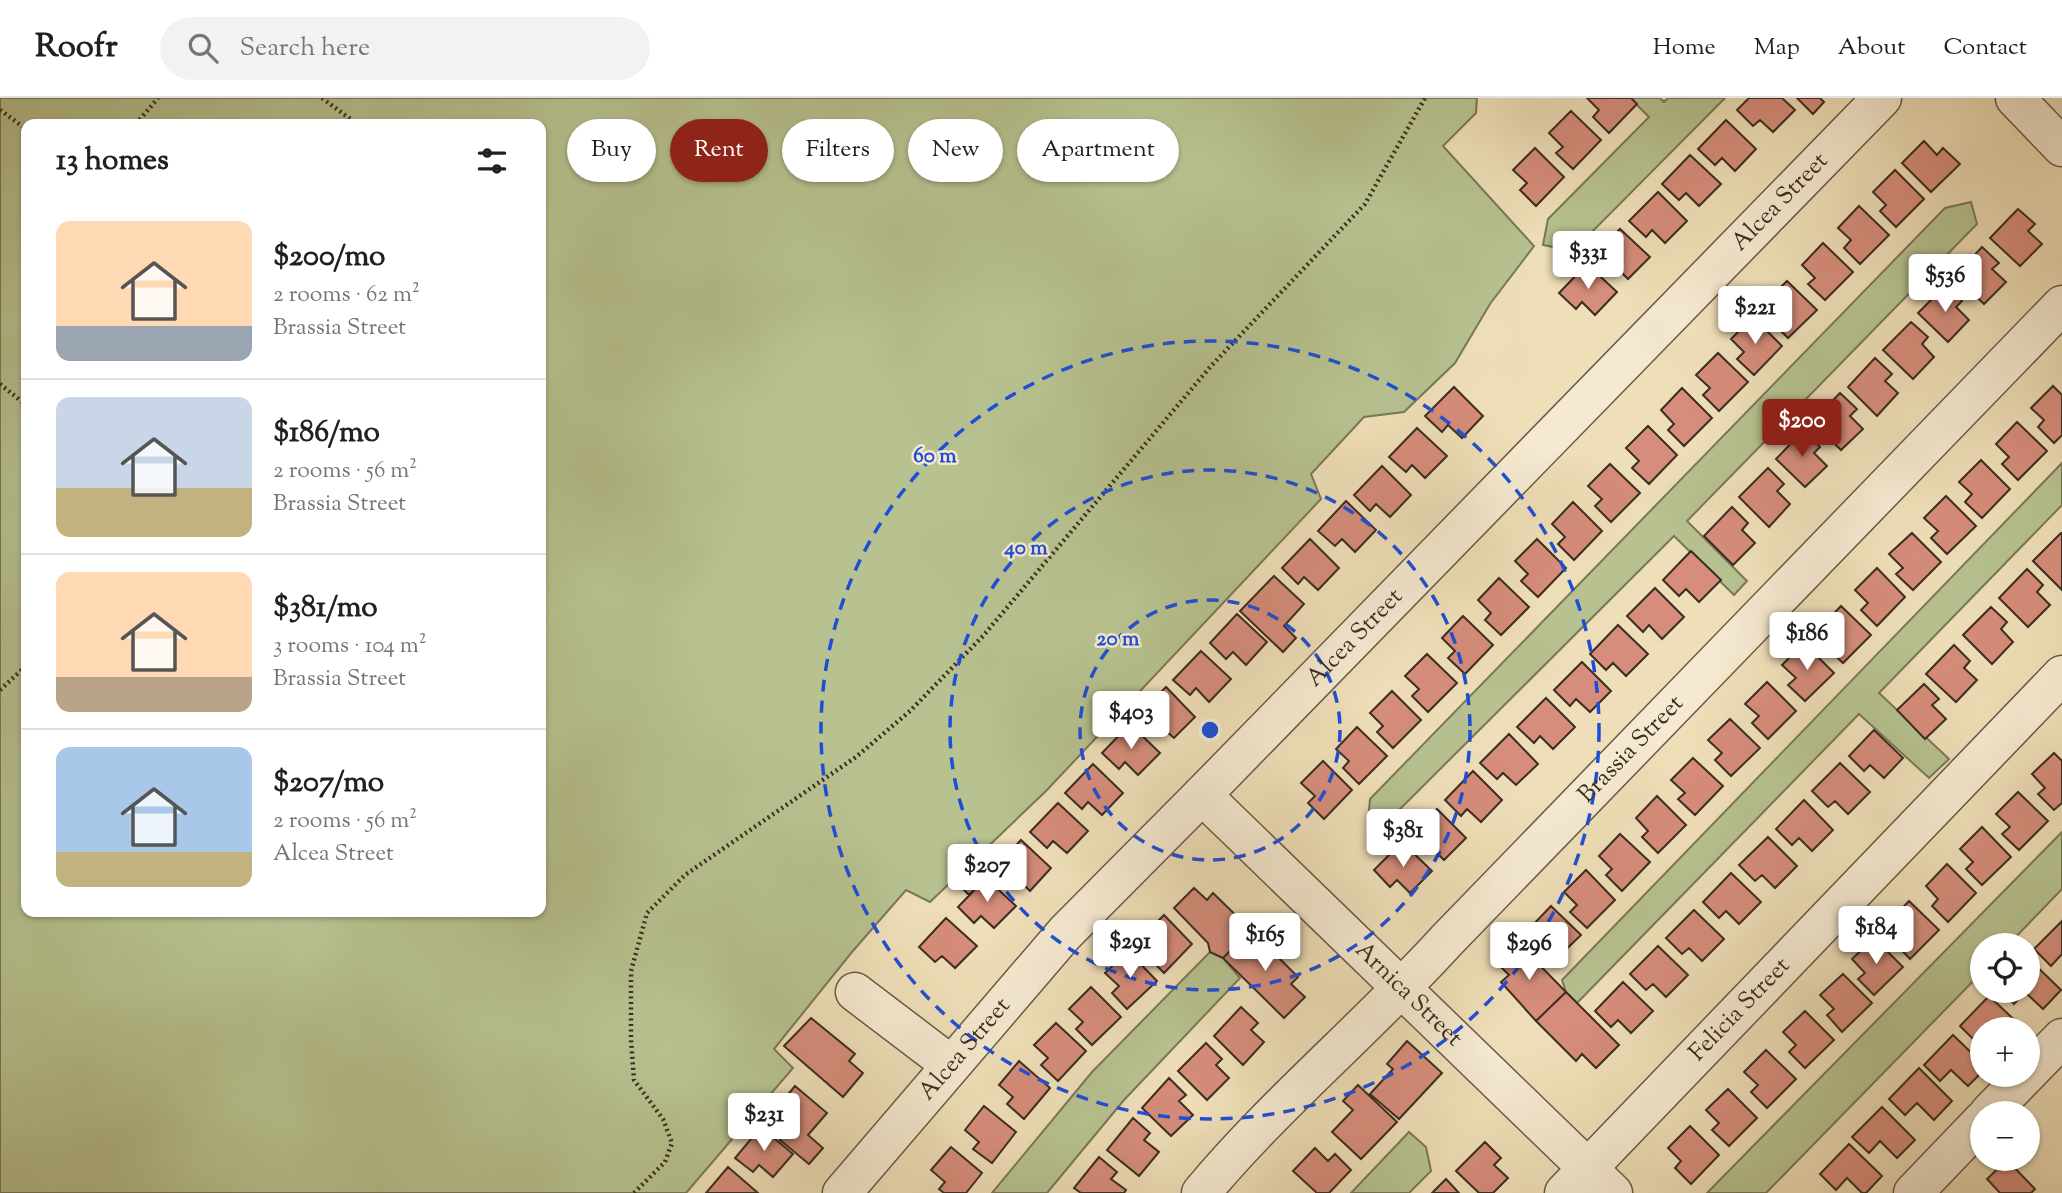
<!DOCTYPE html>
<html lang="en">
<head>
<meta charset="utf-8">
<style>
	:root { --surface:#fff; --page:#f2f2f2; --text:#202124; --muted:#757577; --line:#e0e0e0; --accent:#8f2418 }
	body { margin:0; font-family:"Sorts Mill Goudy",serif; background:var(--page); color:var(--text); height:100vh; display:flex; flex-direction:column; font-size:26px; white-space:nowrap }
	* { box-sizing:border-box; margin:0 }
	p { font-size:23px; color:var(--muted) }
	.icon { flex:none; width:38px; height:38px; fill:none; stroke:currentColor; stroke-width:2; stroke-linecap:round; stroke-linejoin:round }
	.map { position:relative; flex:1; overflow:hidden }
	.details { position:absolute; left:21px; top:21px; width:525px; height:798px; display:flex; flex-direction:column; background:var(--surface); border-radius:14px; box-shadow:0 2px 5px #0004 }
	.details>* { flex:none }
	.hud { position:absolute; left:567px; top:21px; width:665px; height:63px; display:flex; gap:14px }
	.controls { position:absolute; left:1970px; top:835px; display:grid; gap:14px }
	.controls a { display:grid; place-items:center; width:70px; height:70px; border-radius:50%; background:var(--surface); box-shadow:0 2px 5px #0004; font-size:35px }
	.price { position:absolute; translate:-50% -60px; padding:0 16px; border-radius:7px; background:#fff; color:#222; font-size:23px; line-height:46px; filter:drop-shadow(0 2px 4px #0008) }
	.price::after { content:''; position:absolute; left:50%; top:42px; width:21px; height:16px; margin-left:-10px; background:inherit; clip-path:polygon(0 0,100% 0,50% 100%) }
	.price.selected { background:var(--accent); color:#fff }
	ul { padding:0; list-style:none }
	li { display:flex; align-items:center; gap:21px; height:175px; padding:0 35px }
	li+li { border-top:2px solid var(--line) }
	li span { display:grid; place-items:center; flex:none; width:196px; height:140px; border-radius:14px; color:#555 }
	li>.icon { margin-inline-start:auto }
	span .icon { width:84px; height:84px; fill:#fffc; stroke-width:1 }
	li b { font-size:30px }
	h2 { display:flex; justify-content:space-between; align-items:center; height:84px; padding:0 35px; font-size:30px }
	.pill { padding:0 24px; border-radius:32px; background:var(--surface); box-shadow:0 2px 5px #0004; font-size:24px; line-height:63px }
	.pill.selected { background:var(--accent); color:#fff }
	header { display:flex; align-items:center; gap:42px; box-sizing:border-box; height:98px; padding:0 35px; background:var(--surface); border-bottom:2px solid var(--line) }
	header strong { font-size:33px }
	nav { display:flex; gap:38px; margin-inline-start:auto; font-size:24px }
	.search { width:490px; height:63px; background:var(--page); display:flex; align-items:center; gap:18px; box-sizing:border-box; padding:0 24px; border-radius:38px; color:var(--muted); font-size:26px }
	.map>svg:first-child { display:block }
	.green { fill:#b7c290; stroke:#797858; stroke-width:2; fill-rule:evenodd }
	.building { fill:#d68d7b; stroke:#3b2d21; stroke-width:2 }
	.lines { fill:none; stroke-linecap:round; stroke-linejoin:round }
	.minor-casing { stroke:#685a47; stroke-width:41 }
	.path { stroke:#3b2d21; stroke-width:4.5; stroke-dasharray:2 3.5; stroke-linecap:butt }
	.minor { stroke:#f5ead1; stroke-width:38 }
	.ring { fill:none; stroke:#1d4ed8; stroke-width:3.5; stroke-dasharray:12 9 }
	.labels { text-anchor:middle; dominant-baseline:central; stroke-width:5; stroke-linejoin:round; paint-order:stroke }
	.street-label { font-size:24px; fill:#3b2d21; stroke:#f5ead1 }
	.centre { fill:#1d4ed8; stroke:#f5ead1; stroke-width:3.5 }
	.ring-label { font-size:21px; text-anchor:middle; font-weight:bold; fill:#1d4ed8; stroke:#f5ead1; stroke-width:5; stroke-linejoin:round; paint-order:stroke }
</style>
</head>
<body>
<header>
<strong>Roofr</strong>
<div class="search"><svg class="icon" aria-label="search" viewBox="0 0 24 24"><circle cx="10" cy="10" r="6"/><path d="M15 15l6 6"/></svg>Search here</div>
<nav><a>Home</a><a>Map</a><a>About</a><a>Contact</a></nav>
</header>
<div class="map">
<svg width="2062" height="1095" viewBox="0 0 2062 1095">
	<rect width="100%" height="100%" fill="#efdfb8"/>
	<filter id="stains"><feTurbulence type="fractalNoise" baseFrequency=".00286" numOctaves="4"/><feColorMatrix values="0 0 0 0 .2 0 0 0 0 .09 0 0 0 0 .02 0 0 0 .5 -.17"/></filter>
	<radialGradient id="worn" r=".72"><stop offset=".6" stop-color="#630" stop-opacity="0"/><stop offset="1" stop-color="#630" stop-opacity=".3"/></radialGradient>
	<path class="green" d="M0,0H1477L1476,15L1443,48L1534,148L1490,206L1455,265L1404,314L1364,319L1311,376L1321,401L1046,693L930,804L906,792L852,854L774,951L793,970L686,1095H0ZM26,26H541V814H26Z
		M1630,0H1660L1664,4L1668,0H1725L1573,153L1543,147L1548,121L1649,19Z
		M1971,104L1977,126L1687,423L1747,483L1734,497L1674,438L1390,721L1368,724L1370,701L1945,110Z
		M2062,365V407L1879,595L1949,661L1929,680L1859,616L1577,905L1566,894L1562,882Z
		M2062,734V791L2008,847H1983V873L1766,1095H1707Z
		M1210,854L1223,860L1240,880L1124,1002L1047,1095H992L1092,974Z
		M1409,1034L1426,1049L1431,1073L1409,1095H1351Z"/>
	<path class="building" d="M1587,0H1631L1637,6L1609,35L1593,19L1599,12Z
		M1749,0H1782L1795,12L1773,34L1760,22L1753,28L1737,12Z
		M1797,0H1820L1824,4L1813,16Z
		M1571,13L1601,42L1573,71L1556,55L1563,49L1549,35Z
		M1726,22L1756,51L1735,73L1722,60L1715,67L1698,51Z
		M1924,43L1937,57L1943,50L1960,66L1931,94L1902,65Z
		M1535,50L1564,79L1536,108L1520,92L1527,85L1513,72Z
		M1690,57L1721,86L1699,108L1686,95L1679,102L1662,86Z
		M1895,72L1924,101L1896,129L1880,113L1886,107L1873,94Z
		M1658,94L1687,123L1665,145L1652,132L1646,139L1629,123Z
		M1859,108L1889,137L1860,166L1844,150L1851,142L1838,130Z
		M2018,111L2035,126L2028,133L2042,146L2020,168L1990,140Z
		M1620,131L1650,159L1628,181L1615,168L1608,175L1591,159Z
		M1823,145L1853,174L1825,202L1808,186L1815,180L1802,167Z
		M1982,149L1999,165L1992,171L2006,184L1984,206L1955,178Z
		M1587,166L1617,194L1595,217L1582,204L1576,211L1559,195Z
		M1787,183L1817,212L1788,240L1772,224L1779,218L1765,205Z
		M1946,187L1962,203L1956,209L1969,222L1948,244L1918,215Z
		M1753,219L1782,248L1754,277L1737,261L1744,254L1731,241Z
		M1911,224L1928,239L1922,246L1934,259L1913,281L1883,252Z
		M1718,255L1748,284L1719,313L1703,297L1710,290L1696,277Z
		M1875,260L1892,276L1885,283L1898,295L1877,318L1848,289Z
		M2053,288L2062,297V337L2054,345L2038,329L2044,322L2031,310Z
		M1454,289L1483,318L1462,340L1448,327L1442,334L1425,318Z
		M1682,290L1712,320L1684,348L1668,332L1674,326L1661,312Z
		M1840,295L1857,311L1850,318L1863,331L1841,352L1812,324Z
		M2017,324L2047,353L2018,382L2002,366L2009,359L1996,346Z
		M1648,328L1677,357L1649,386L1632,370L1639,363L1626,350Z
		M1417,330L1447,358L1425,380L1412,367L1406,374L1389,359Z
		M1804,332L1820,349L1814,355L1827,368L1805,389L1776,361Z
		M1981,362L2010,391L1982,420L1965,404L1972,396L1959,384Z
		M1610,366L1640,395L1611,424L1595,408L1602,401L1588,388Z
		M1382,368L1411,397L1390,419L1376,406L1370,413L1354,397Z
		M1768,370L1784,386L1777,393L1790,406L1769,429L1739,399Z
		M1946,398L1976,428L1947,456L1931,440L1938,433L1924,420Z
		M1346,403L1376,432L1355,454L1342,441L1335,448L1318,433Z
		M1573,404L1602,433L1574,462L1558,446L1565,439L1552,426Z
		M1732,409L1748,425L1742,432L1755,445L1733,467L1704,438Z
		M1912,435L1941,464L1913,492L1896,476L1903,470L1889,456Z
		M2061,435H2062V492L2033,463Z
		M1310,441L1339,470L1318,492L1304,479L1298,486L1282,470Z
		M1537,441L1566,470L1538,499L1521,483L1528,476L1515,463Z
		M1691,453L1721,482L1699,504L1686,491L1679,498L1663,482Z
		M1877,470L1905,499L1877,528L1861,512L1868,505L1855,492Z
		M2027,471L2043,487L2037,494L2050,507L2028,529L1999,500Z
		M1274,478L1304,506L1284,528L1296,540L1283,554L1240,513Z
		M1499,480L1529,509L1501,537L1485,522L1491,515L1478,502Z
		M1655,490L1684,519L1662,541L1649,527L1643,534L1627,518Z
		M1841,508L1871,537L1843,565L1826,549L1833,543L1820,530Z
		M1991,509L2007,524L2001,531L2013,544L1992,566L1963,537Z
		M1237,516L1267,544L1246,567L1233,554L1226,561L1210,545Z
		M1463,518L1493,547L1465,576L1448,560L1455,553L1442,540Z
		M1618,527L1648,556L1626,578L1613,565L1606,572L1590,556Z
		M1804,545L1834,575L1805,603L1788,587L1796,580L1782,567Z
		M1954,547L1970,563L1964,570L1977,582L1956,604L1926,576Z
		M1201,553L1231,581L1209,604L1196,590L1190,597L1173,582Z
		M1427,556L1457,585L1428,614L1412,598L1419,591L1405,578Z
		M1582,564L1611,593L1590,614L1576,601L1570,608L1554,592Z
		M1767,584L1796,613L1768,641L1752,625L1759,618L1745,606Z
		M1924,586L1939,601L1932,607L1946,621L1925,641L1897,612Z
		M1166,589L1195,619L1174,640L1160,628L1154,634L1138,618Z
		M1392,593L1421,622L1393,650L1377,634L1383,628L1370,615Z
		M1546,600L1575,629L1553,651L1540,638L1534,645L1517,629Z
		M1730,621L1760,650L1731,678L1715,662L1722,655L1708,642Z
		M1130,626L1160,655L1138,677L1125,664L1119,671L1102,655Z
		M1357,629L1387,658L1359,686L1343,670L1349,663L1336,651Z
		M1874,632L1903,660L1884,680L1870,667L1864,673L1849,658Z
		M1509,636L1538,666L1516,687L1503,675L1497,681L1480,665Z
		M2054,655L2062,663V705L2054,712L2038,696L2045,690L2032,676Z
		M1693,660L1723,688L1695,717L1678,701L1685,695L1671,682Z
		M1323,663L1352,692L1324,721L1308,705L1315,698L1301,685Z
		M1840,665L1870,694L1848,716L1835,703L1828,709L1812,693Z
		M1093,666L1123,695L1102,717L1088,704L1082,711L1065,695Z
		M1473,673L1502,702L1481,724L1467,711L1461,718L1445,702Z
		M2018,694L2048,723L2019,752L2002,736L2010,729L1996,716Z
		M1657,698L1686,727L1658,755L1642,739L1648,733L1636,720Z
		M1804,702L1833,732L1812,753L1799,740L1792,747L1776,731Z
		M1058,705L1088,733L1067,755L1053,743L1047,750L1030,734Z
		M1437,711L1466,740L1444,762L1431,749L1425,756L1408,740Z
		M1982,729L2011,759L1982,787L1966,771L1973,764L1960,751Z
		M1620,736L1650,764L1622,793L1606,777L1612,771L1599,758Z
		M1768,739L1797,768L1775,790L1762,777L1755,783L1739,767Z
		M1021,742L1051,770L1030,793L1017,780L1010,787L993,771Z
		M1402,744L1432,773L1410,795L1397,782L1390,789L1374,772Z
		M1947,766L1976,795L1948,824L1932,808L1938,801L1926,788Z
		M975,770L986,780L969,797L959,787Z
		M1586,772L1615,802L1587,830L1570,814L1577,807L1564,794Z
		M1731,775L1761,804L1739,826L1726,813L1719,820L1703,804Z
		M986,780L1016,808L994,830L981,818L974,825L958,809Z
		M1194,790L1207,802L1213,795L1251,832L1223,860L1210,854L1208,845L1174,810Z
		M1909,803L1939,832L1910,861L1894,844L1901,837L1888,825Z
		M1551,808L1581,837L1552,865L1536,850L1543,843L1530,830Z
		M1694,812L1724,841L1702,863L1689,850L1682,856L1666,840Z
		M1164,817L1192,846L1164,875L1148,859L1155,852L1142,839Z
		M946,820L977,848L955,870L942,858L935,864L919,849Z
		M2062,823V856L2051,868L2034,851Z
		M1251,832L1298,879L1291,886L1305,899L1284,920L1223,860Z
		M1874,840L1903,869L1874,897L1858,881L1865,875L1852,861Z
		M1517,844L1566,894L1536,923L1501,884L1509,877L1496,864Z
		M1658,848L1688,877L1666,899L1653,886L1646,892L1630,876Z
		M1128,853L1157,883L1127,911L1112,895L1119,888L1105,875Z
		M2028,860L2061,892L2043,911L2025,894L2014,906L2001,892H2028Z
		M1843,876L1872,905L1842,934L1827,917L1834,911L1820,897Z
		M1623,884L1653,913L1631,935L1618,922L1611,929L1595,913Z
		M1091,889L1121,919L1092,947L1076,931L1083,924L1069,911Z
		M1566,894L1619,947L1596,970L1582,956L1576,963L1536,923Z
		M1989,898L2023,930L1983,931V938L1976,944L1960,928Z
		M1241,909L1258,925L1251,932L1264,944L1243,967L1214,938Z
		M1805,913L1834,942L1805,970L1789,954L1796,947L1783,934Z
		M811,920L855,956L849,963L863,975L843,999L784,948Z
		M1056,925L1086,953L1058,983L1041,967L1048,960L1034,947Z
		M1953,937L1983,966V973L1968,988L1951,972L1940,983L1924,967Z
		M1407,943L1442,975L1399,1021L1370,996L1393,971L1387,966Z
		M1206,945L1222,961L1216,967L1229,980L1207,1002L1178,973Z
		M1766,952L1796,981L1767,1010L1751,994L1758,987L1744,974Z
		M1019,963L1050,990L1024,1021L1007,1006L1013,999L999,987Z
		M1919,970L1952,1003L1934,1022L1917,1005L1905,1017L1889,1001Z
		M1169,980L1186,997L1179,1003L1193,1017L1171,1038L1142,1010Z
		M1358,987L1397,1024L1361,1061L1332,1034L1353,1012L1343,1003Z
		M795,988L827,1015L808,1037L823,1050L809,1066L780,1042L787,1034L769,1019Z
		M1728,991L1757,1020L1729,1048L1712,1032L1719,1025L1706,1012Z
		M984,1008L1016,1034L992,1065L973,1051L979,1044L965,1032Z
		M1882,1009L1915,1042L1897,1060L1880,1043L1869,1055L1852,1039Z
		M1133,1020L1150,1035L1144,1042L1159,1054L1139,1078L1107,1052Z
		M1690,1028L1719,1057L1691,1086L1675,1070L1681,1063L1668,1050Z
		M761,1029L793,1056L773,1079L759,1067L753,1074L735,1060Z
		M1485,1044L1501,1060L1494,1067L1508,1080L1493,1095H1479L1456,1073Z
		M1849,1046L1882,1078L1866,1095H1862L1847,1080L1836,1092L1820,1076Z
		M951,1049L982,1075L966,1095H944L939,1091L945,1084L931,1072Z
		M1315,1050L1328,1063L1335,1056L1351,1072L1329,1095H1317L1293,1073Z
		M1099,1059L1117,1074L1111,1081L1126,1092L1124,1095H1081L1074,1090Z
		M2007,1062L2035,1091L2031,1095H2000L1987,1081Z
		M728,1069L758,1095H706Z
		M1446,1081L1459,1095H1432Z"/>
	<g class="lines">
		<defs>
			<g id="minor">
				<path d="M2015,0L2062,49"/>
				<path id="s1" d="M1202,697L1613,1095"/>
				<path d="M855,894L951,967"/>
				<path d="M2028,975L2062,940"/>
				<path d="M1989,1015L2027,976"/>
				<path id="s2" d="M842,1095L1065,835L1202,697L1882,0"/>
				<path id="s3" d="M1201,1095C1276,1005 1367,930 1446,843L2062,207"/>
				<path id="s4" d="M1564,1095L2062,577"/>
				<path d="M1913,1095L1983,1022"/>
			</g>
		</defs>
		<use href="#minor" class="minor-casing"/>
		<path class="path" d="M322,0L357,26
			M0,12L26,31
			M136,26L158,0
			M0,286L26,307
			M0,592L26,568
			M634,1095L665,1064L672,1045L663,1021L634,982L631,942V873L647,815L685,777L856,659L910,613L983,538L1211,268L1365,106L1425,0"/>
		<use href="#minor" class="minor"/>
	</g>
	<g class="ring">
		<circle cx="1210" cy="632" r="130"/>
		<circle cx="1210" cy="632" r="260"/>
		<circle cx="1210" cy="632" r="389"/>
	</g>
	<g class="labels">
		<g class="street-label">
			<text stroke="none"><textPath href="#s2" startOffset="1365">Alcea Street</textPath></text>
			<text stroke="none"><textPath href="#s2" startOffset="756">Alcea Street</textPath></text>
			<text stroke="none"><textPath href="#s3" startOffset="618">Brassia Street</textPath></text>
			<text stroke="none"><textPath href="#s1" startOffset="287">Arnica Street</textPath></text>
			<text stroke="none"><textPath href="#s4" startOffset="254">Felicia Street</textPath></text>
			<text stroke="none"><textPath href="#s2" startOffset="189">Alcea Street</textPath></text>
		</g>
	</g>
	<circle cx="1210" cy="632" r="10" class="centre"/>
	<g class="ring-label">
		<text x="935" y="364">60 m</text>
		<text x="1026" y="456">40 m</text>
		<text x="1118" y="547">20 m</text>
	</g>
	<rect width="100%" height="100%" filter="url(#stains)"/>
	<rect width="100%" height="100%" fill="url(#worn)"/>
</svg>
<div class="controls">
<a><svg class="icon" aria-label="locate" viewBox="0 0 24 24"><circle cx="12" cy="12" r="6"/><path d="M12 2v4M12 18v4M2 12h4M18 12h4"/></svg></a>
<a>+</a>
<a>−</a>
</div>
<b class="price" style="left:1588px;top:193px">$331</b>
<b class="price" style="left:1945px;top:216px">$536</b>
<b class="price" style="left:1755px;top:248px">$221</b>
<b class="price selected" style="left:1802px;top:361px">$200</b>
<b class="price" style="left:1807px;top:574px">$186</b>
<b class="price" style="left:1131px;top:653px">$403</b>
<b class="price" style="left:1403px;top:771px">$381</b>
<b class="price" style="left:987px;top:806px">$207</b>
<b class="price" style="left:1876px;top:868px">$184</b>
<b class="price" style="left:1265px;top:875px">$165</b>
<b class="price" style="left:1130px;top:882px">$291</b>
<b class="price" style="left:1529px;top:884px">$296</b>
<b class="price" style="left:764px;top:1055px">$231</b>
<div class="hud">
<a class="pill">Buy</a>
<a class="pill selected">Rent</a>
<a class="pill">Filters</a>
<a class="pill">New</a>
<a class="pill">Apartment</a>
</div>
<section class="details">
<h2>13 homes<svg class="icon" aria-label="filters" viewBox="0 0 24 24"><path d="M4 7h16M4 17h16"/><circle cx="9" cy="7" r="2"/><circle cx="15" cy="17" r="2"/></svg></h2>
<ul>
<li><span style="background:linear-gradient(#ffd9b3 75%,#9aa5b1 0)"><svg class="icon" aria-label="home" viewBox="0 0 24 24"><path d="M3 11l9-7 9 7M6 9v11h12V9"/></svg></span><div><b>$200/mo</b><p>2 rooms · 62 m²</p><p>Brassia Street</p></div></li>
<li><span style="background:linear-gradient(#c9d6e8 65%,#c2b280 0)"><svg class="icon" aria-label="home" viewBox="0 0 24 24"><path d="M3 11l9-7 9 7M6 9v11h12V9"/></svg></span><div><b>$186/mo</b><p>2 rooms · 56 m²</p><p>Brassia Street</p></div></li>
<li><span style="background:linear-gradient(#ffd9b3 75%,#b9a48a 0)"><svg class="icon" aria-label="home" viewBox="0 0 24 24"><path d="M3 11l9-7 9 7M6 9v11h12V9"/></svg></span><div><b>$381/mo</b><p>3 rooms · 104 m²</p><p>Brassia Street</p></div></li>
<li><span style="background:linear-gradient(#a9c7e8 75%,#c2b280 0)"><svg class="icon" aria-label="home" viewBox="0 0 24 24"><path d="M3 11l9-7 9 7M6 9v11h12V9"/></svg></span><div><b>$207/mo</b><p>2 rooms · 56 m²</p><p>Alcea Street</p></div></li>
</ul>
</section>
</div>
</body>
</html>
